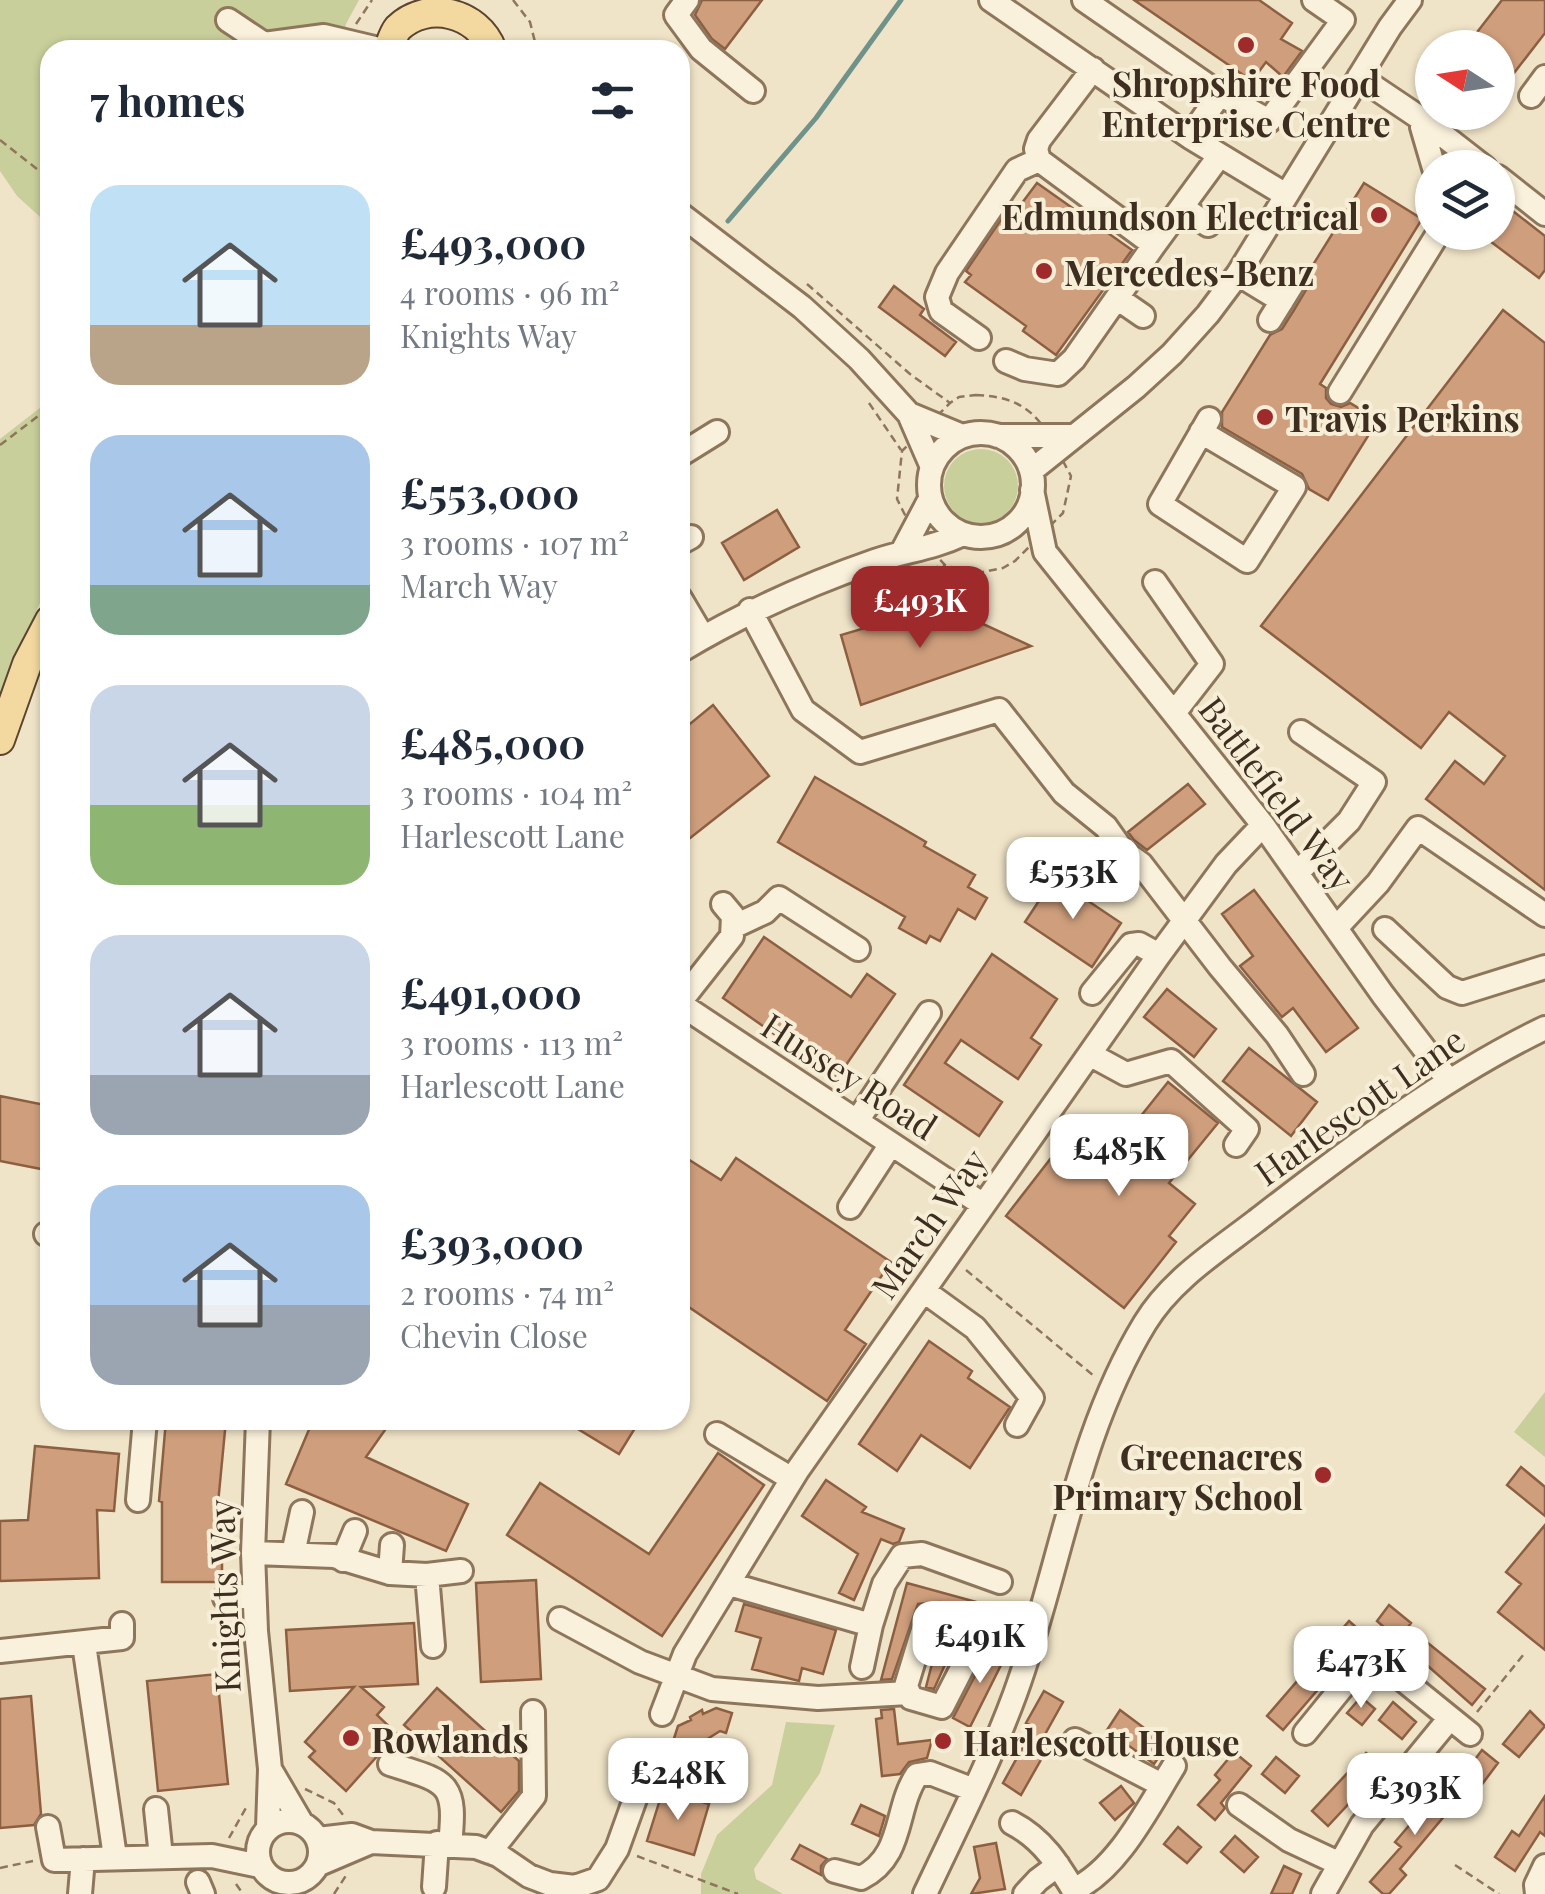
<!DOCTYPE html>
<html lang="en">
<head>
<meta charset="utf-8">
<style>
	:root { --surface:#fff; --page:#f6f6f7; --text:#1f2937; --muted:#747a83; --accent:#9e2a2b }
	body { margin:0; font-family:"Playfair Display",serif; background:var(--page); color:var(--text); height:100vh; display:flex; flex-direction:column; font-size:38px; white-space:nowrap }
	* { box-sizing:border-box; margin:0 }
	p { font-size:32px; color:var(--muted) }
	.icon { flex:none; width:55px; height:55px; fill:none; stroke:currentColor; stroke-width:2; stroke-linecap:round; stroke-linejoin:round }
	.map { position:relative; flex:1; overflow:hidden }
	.sheet { position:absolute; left:40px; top:40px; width:650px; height:1390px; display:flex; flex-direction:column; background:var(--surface); border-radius:30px; box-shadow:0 2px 8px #0004 }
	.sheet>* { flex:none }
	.needle { width:65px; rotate:282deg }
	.fabs { position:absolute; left:1415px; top:30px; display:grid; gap:20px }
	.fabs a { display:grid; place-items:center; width:100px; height:100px; border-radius:50%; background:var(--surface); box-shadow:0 2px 8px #0004; font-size:50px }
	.price { position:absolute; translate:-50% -85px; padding:0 22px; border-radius:20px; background:#fff; color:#222; font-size:32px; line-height:65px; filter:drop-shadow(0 2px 5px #0008) }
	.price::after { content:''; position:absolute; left:50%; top:60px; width:30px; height:22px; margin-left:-15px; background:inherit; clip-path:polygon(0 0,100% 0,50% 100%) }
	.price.selected { background:var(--accent); color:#fff }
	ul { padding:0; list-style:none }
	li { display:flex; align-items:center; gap:30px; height:250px; padding:0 50px }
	li span { display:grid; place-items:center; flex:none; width:280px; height:200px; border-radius:30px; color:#555 }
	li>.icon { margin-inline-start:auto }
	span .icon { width:120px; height:120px; fill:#fffc; stroke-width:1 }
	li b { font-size:42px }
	h2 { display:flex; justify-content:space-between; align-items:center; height:120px; padding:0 50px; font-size:42px }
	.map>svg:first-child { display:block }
	.green { fill:#c9cf9b }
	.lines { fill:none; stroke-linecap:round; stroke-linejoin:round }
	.stream { stroke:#6f938a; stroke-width:5 }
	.building { fill:#cf9f7d; stroke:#8d5f41; stroke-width:2.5 }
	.minor-casing { stroke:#8d765c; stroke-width:28 }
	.major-casing { stroke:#5b4430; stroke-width:32 }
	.path { stroke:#8d765c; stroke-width:2.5; stroke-dasharray:8 5; stroke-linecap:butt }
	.minor { stroke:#faf1dc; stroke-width:22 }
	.major { stroke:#f3d9a0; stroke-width:28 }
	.poi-dot { fill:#9e2a2b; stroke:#f7eed8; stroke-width:4 }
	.labels { text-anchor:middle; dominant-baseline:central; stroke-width:8; stroke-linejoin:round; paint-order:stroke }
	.poi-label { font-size:35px; font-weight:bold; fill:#3d2e20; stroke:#f7eed8; text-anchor:start }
	.street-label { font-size:35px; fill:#3d2e20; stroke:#f7eed8 }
</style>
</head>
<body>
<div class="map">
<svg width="1545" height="1894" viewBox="0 0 1545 1894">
	<rect width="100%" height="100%" fill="#f0e4c8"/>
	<path class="green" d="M0,0H359L346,24L339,50H50V226L17,196L0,171Z
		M50,400V580L0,694V439Z
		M944 486a37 37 0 1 1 74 0a37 37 0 1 1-74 0Z
		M1545,1392V1457L1514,1432Z
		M786,1722L835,1725L820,1773L754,1869L756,1879L783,1894H701V1874L717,1835L772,1785Z"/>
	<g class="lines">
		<path class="stream" d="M728,221L816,118L901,0"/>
	</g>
	<path class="building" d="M702,0H762L725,49L712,39L695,15Z
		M1134,0H1259L1292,23L1281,39L1302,51L1283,77L1266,62L1252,81Z
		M1502,0H1545V33L1514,73L1498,61V48H1481L1471,40Z
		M1037,183L1132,250L1056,355L1023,331L1026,326L965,282L971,275L966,271L1013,202L1019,207Z
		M1364,183L1422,219L1320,384L1326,388V398L1331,404L1341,407L1350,403L1378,420L1328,500L1309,489L1302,474L1222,427V412L1270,335L1282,329L1294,310L1306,290V276Z
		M1509,208L1545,236V270L1539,278L1478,232H1498V224Z
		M894,286L924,309L920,315L956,342L945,356L879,307Z
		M1503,310L1545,343V890L1426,799L1455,761L1484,784L1505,756L1449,712L1421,748L1261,626Z
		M777,510L799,547L744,580L722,543Z
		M942,605L1031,646L861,705L841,635Z
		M713,705L769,776L680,846V732Z
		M815,777L926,842L924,846L975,875L968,887L987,898L975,919L958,909L940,941L930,936L926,943L899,928L905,917L778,842Z
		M1188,784L1205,804L1147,850L1134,840L1128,832Z
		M1054,878L1121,923L1092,967L1025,922Z
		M1254,890L1358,1028L1326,1052L1293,1008L1282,1017L1240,966L1253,956L1222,914Z
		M764,937L851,997L867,974L895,994L837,1078L723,998Z
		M992,954L1057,999L1031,1038L1041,1045L1018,1079L961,1040L945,1063L1002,1102L979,1136L904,1085Z
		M1167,989L1216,1029L1194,1057L1144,1017Z
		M1249,1048L1317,1102L1291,1136L1223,1081Z
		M1168,1082L1218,1123L1169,1183L1195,1204L1169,1236L1176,1242L1124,1308L1006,1216L1058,1149L1093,1176Z
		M0,1096L50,1106V1125L41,1169L0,1161Z
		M680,1154L721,1180L736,1158L891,1262L845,1330L866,1344L827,1401L680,1301Z
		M929,1341L972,1371L968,1378L1010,1407L970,1468L921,1435L897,1471L859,1444Z
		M166,1420H226L217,1514H222V1582H162V1502L159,1501Z
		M313,1420H392L366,1457L468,1504L446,1551L286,1484Z
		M583,1420H640L619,1454L578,1429Z
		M35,1446L119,1454L114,1511L97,1510L99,1578L0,1581V1521L28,1520Z
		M718,1453L764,1485L662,1636L507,1535L540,1483L649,1554Z
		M1521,1467L1545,1487V1516L1507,1485Z
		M826,1480L866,1507L862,1512L904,1529L899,1542L893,1544L881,1539L854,1600L839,1593L858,1554L802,1516Z
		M1545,1525V1650L1498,1612L1521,1584L1506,1572Z
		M536,1580L541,1679L481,1682L476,1583Z
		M907,1583L1013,1612L1010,1621L940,1602L918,1604L892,1679L881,1680Z
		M744,1604L836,1630L823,1674L802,1668L799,1681L752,1669L761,1638L736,1631Z
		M1389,1605L1411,1623L1408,1627L1485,1689L1472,1705L1377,1621Z
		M1349,1621L1365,1635L1283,1730L1267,1716Z
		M414,1623L418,1684L361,1687L384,1707L377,1715L397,1734L346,1791L309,1757L315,1751L305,1742L354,1687L290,1691L286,1630Z
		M940,1633L957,1638L934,1689L926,1687Z
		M990,1647L1008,1651L970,1727L953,1718Z
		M217,1674L228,1784L158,1791L147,1681Z
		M437,1688L519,1761V1791L501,1812L404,1725Z
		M1044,1691L1063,1702L1043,1738L1051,1742L1021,1795L1003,1783L1034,1727L1026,1723Z
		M31,1696L41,1814L34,1825L0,1828V1699Z
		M1361,1697L1375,1709L1362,1725L1347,1713Z
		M1393,1702L1416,1722L1402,1739L1379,1720Z
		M716,1708L732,1713L726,1733L720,1731L693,1748L689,1761L669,1754L678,1726L691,1720L690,1717L702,1710L703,1714Z
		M894,1709L898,1744L932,1740L927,1758L909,1762L900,1774L882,1776L876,1719L882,1718L881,1710Z
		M1120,1710L1167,1745L1154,1764L1107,1730Z
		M1530,1711L1545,1726L1519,1757L1503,1744Z
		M1482,1750L1498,1763L1480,1787L1464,1774Z
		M1234,1752L1251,1766L1221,1803L1225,1808L1215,1820L1198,1805L1220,1780L1215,1775Z
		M1366,1753L1382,1768L1328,1826L1312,1811Z
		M1276,1757L1299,1776L1285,1793L1262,1774Z
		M1446,1782L1461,1796L1400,1869L1406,1875L1389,1894H1383L1370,1882L1401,1847L1395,1842Z
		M1121,1786L1134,1803L1115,1820L1100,1803Z
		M663,1790L709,1804L694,1855L647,1841Z
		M1545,1796V1836L1540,1832L1515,1871L1495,1857L1512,1831L1519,1836Z
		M861,1805L885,1816L879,1836L852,1824Z
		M1178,1827L1201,1847L1187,1863L1164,1844Z
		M1235,1836L1258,1857L1244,1872L1221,1852Z
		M996,1843L1005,1889L971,1894L980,1878L974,1847Z
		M800,1845L827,1859L821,1866V1875L792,1859Z
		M1284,1866L1301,1874L1292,1894H1271Z"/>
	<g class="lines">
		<defs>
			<path id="minor" d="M687,0L676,15L701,49L753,91
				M991,0L1190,137L1286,195
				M1084,0L1220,94L1269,121L1343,20L1314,0
				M228,20L264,44
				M264,50V44L324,36L383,50
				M1093,69L1039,140L1036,149L1039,160L1154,245L1220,155
				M1359,77L1426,122L1485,168
				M1531,96L1545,77
				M1426,122L1422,127L1434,168
				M1190,137L1220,94
				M1498,177L1545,214
				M1182,207L1208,225
				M680,214L802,307L859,359L909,414L932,467
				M1238,274L1282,301
				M1117,298L1143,316
				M1270,320L1293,283
				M979,338L941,311L937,297L947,273L1017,170L1039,160
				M1006,361L1025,369L1058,374L1074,359L1154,245
				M1340,392L1439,232
				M909,414L962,436
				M1201,432L1294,487L1247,561L1160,504L1209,419
				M929 485a52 52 0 1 1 104 0a52 52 0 1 1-104 0Z
				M998,436H1073
				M680,455L717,432
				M1031,471L1136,387L1172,354L1208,314L1238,274L1390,27L1410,0
				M1032,490L1045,552L1263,825L1383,995L1449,1081
				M680,543L691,537
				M902,552L930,499
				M1155,582L1212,664L1174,713
				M680,598L703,637
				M750,610L803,710L860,752L999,710L1064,793L1106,827L1123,851L1141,864L1220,967L1277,1035L1303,1074
				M680,651C743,613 806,585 875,561C907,550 931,549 963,534
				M1298,872L1349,821L1374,782L1301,732
				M735,926L765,912L779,898L858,949
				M1336,928L1378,883L1418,828L1545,915
				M1385,929L1447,987L1462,993L1545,967
				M1092,993L1131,945L1139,944L1159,955
				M680,1002L732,936L733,916L723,904
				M680,1004L982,1204
				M1091,1055L1126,1074L1171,1061L1247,1129L1236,1145
				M857,1121L929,1013
				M850,1207L891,1144
				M46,1234L50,1235
				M924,1291L975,1328L1032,1398L1017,1425
				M258,1420L253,1553L256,1631L270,1769L268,1828
				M717,1434L792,1479
				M138,1500L145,1420
				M253,1553L334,1556L390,1573L427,1575L461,1571
				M293,1554L302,1512
				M343,1560L355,1531
				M390,1573L392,1545
				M427,1575L433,1646
				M729,1584L871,1625L884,1584L902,1556L922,1554L1000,1582
				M225,1598L254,1595
				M560,1619L640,1662L712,1689L818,1698L909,1693
				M982,1629L942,1707L911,1698L906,1686L927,1617H937L1031,1642
				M84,1644L115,1857
				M0,1651L122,1638V1624
				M862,1667L871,1625
				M662,1714L685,1654L797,1471L1159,955L1226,864L1263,825
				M1305,1733L1370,1653L1470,1734
				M1075,1740L1162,1785
				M390,1764C447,1782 457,1781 450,1844
				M270,1769L301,1822
				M1239,1805L1289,1840L1338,1863
				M156,1809L161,1857
				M258 1852a31 31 0 1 1 62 0a31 31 0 1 1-62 0Z
				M1012,1823C1043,1839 1058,1864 1076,1894
				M48,1827L54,1860L212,1856L260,1866
				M318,1839L352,1835L371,1842L476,1847L498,1855L529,1876L550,1884L575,1887L598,1879L617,1849L640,1785
				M490,1852L534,1796L533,1712
				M317,1865L371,1842
				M835,1871L861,1878C905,1856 894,1809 917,1775L930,1773L974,1790
				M198,1882L203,1894
				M434,1887L437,1843
				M1073,1890C1118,1870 1149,1806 1174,1766
				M80,1894L83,1859
				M925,1894C956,1828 990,1762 1015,1694C1060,1571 1076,1436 1145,1323C1171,1280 1217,1251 1256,1221C1347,1151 1441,1078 1545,1028
				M1025,1894L1038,1880L1058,1865
				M1323,1894L1362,1825L1450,1718
				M1537,1894L1536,1885L1545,1866"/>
			<path id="major" d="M388,50C391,43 393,34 398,28C427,0 478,12 492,50
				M0,740L27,664L50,620"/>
		</defs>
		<use href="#minor" class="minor-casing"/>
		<use href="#major" class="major-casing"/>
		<path class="path" d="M513,0L530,22L537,50
			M356,24L372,0
			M0,140L42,173L50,176
			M807,284L910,374L950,403
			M976,395C1037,397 1045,429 1071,476L1063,513L1015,561L1003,568L983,572L963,571L945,565L913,531L897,499L902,451L950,403L959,397Z
			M869,403L901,450
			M0,445L50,407
			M880,582L945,565
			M966,1270L1094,1376
			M1477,1712L1524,1654
			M305,1789L334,1803L343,1815
			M229,1838L247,1806
			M637,1856L738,1894
			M1455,1865L1499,1894
			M0,1868L33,1861
			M236,1884L243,1894
			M334,1894L347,1874"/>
		<use href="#minor" class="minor"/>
		<use href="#major" class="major"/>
	</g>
	<g class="poi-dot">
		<circle cx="1246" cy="45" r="10"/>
		<circle cx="1379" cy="215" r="10"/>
		<circle cx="1044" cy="271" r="10"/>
		<circle cx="1265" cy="417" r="10"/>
		<circle cx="1323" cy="1475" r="10"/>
		<circle cx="351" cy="1738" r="10"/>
		<circle cx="943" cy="1741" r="10"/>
	</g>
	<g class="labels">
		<g class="poi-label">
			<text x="1246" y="82" text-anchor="middle">Shropshire Food<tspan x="1246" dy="40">Enterprise Centre</tspan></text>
			<text x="1359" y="215" text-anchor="end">Edmundson Electrical</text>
			<text x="1064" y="271">Mercedes-Benz</text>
			<text x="1285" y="417">Travis Perkins</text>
			<text x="1303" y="1455" text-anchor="end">Greenacres<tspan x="1303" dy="40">Primary School</tspan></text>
			<text x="371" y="1738">Rowlands</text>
			<text x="963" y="1741">Harlescott House</text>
		</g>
		<g class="street-label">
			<text transform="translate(1278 793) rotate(53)">Battlefield Way</text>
			<text transform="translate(850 1075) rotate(33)">Hussey Road</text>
			<text transform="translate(1359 1105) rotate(-35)">Harlescott Lane</text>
			<text transform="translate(928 1223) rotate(-55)">March Way</text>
			<text transform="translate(223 1596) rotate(-92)">Knights Way</text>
		</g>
	</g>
</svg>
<div class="fabs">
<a><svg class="needle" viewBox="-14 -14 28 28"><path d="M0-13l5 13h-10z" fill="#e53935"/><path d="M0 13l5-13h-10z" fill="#747a83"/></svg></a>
<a><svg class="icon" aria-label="layers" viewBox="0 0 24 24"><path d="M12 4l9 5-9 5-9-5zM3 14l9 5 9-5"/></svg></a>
</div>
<b class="price selected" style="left:920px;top:651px">£493K</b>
<b class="price" style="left:1073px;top:922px">£553K</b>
<b class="price" style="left:1119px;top:1199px">£485K</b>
<b class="price" style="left:980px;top:1686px">£491K</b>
<b class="price" style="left:1361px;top:1711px">£473K</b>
<b class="price" style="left:678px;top:1823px">£248K</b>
<b class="price" style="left:1415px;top:1838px">£393K</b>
<section class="sheet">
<h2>7 homes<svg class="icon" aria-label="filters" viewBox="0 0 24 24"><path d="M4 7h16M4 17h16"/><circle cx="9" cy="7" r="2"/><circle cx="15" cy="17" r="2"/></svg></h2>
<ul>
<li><span style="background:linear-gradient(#bfe0f5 70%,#b9a48a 0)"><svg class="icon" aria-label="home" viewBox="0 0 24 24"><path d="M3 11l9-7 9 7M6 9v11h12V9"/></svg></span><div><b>£493,000</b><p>4 rooms · 96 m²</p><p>Knights Way</p></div></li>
<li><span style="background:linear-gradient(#a9c7e8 75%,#7fa58c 0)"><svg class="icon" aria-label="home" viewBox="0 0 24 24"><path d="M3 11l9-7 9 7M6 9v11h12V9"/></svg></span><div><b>£553,000</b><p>3 rooms · 107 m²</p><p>March Way</p></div></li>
<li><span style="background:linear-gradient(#c9d6e8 60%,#8fb573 0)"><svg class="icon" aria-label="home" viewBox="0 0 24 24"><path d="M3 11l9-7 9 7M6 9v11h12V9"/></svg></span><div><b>£485,000</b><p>3 rooms · 104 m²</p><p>Harlescott Lane</p></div></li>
<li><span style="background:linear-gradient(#c9d6e8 70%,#9aa5b1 0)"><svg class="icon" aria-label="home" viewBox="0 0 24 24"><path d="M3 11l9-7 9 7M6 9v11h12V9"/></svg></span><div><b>£491,000</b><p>3 rooms · 113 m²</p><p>Harlescott Lane</p></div></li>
<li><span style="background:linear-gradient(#a9c7e8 60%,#9aa5b1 0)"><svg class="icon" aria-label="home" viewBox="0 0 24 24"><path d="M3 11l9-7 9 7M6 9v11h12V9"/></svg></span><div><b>£393,000</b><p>2 rooms · 74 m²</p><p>Chevin Close</p></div></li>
</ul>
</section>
</div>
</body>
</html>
